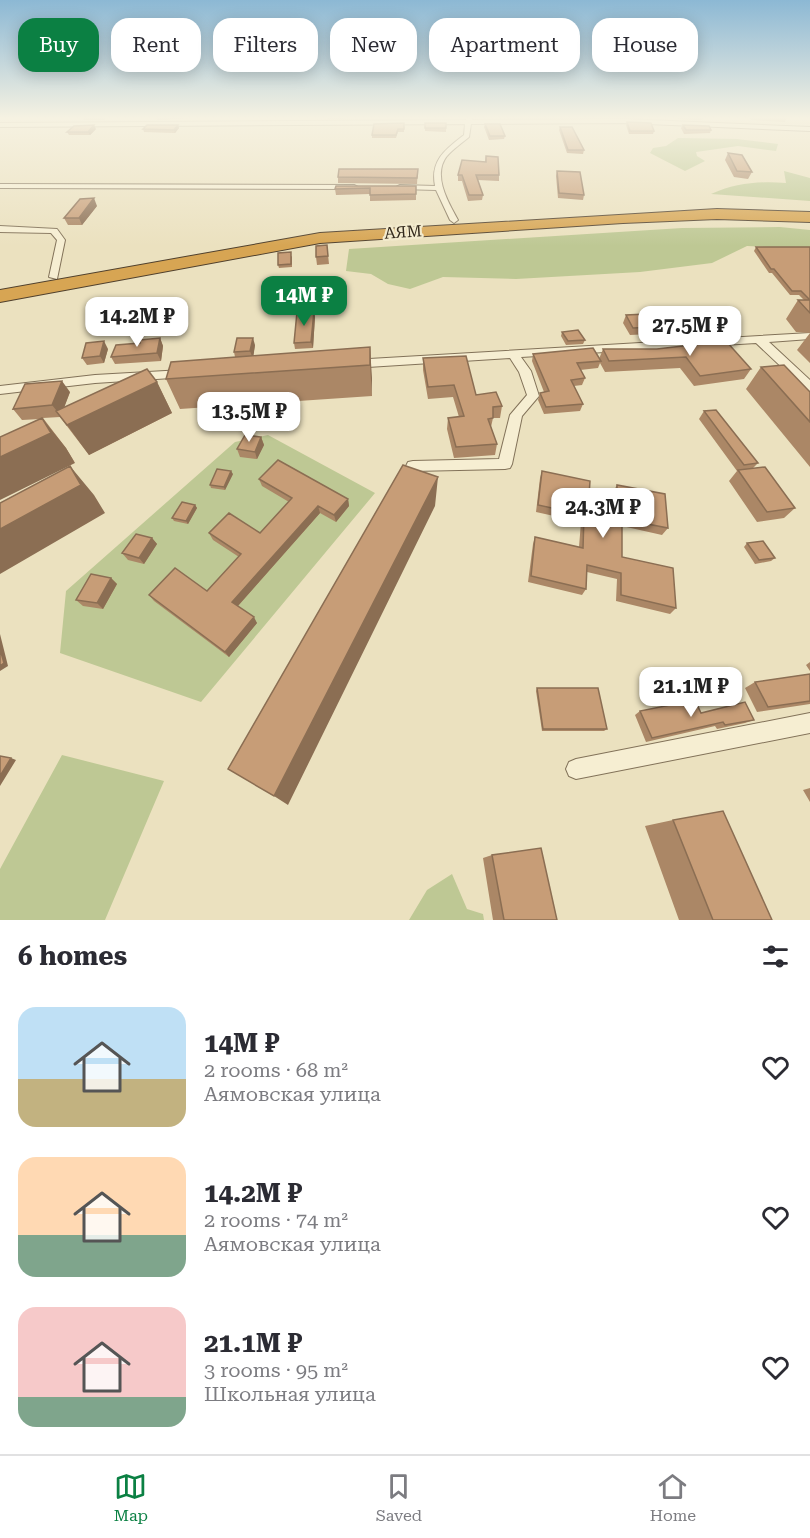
<!DOCTYPE html>
<html lang="en">
<head>
<meta charset="utf-8">
<style>
	:root { --surface:#fff; --page:#f2f2f3; --text:#2b2b33; --muted:#7c7c81; --line:#e1e1e2; --accent:#0b8043 }
	body { margin:0; font-family:"Roboto Serif",serif; background:var(--page); color:var(--text); height:100vh; display:flex; flex-direction:column; font-size:22px; white-space:nowrap }
	* { box-sizing:border-box; margin:0 }
	p { font-size:20px; color:var(--muted) }
	.icon { flex:none; width:33px; height:33px; fill:none; stroke:currentColor; stroke-width:2; stroke-linecap:round; stroke-linejoin:round }
	.map { position:relative; height:920px; overflow:hidden }
	.details { display:flex; flex-direction:column; background:var(--surface); flex:1 }
	.details>* { flex:none }
	.guide { position:absolute; left:18px; top:18px; width:774px; height:54px; display:flex; gap:12px }
	.price { position:absolute; translate:-50% -51px; padding:0 14px; border-radius:12px; background:#fff; color:#222; font-size:20px; line-height:39px; filter:drop-shadow(0 2px 3px #0008) }
	.price::after { content:''; position:absolute; left:50%; top:36px; width:18px; height:14px; margin-left:-9px; background:inherit; clip-path:polygon(0 0,100% 0,50% 100%) }
	.price.current { background:var(--accent); color:#fff }
	ul { padding:0; list-style:none }
	li { display:flex; align-items:center; gap:18px; height:150px; padding:0 18px }
	li span { display:grid; place-items:center; flex:none; width:168px; height:120px; border-radius:18px; color:#555 }
	li>.icon { margin-inline-start:auto }
	span .icon { width:72px; height:72px; fill:#fffc; stroke-width:1 }
	li b { font-size:26px }
	h2 { display:flex; justify-content:space-between; align-items:center; height:72px; padding:0 18px; font-size:26px }
	.tag { padding:0 21px; border-radius:18px; background:var(--surface); box-shadow:0 3px 15px #0003; font-size:21px; line-height:54px }
	.tag.current { background:var(--accent); color:#fff }
	.tabs { display:flex; justify-content:space-around; align-items:center; height:84px; border-top:2px solid var(--line); background:var(--surface); font-size:16px; color:var(--muted) }
	.tabs a { display:grid; justify-items:center; gap:3px }
	.tabs .current { color:var(--accent) }
	.map>svg:first-child { display:block }
	.green { fill:#bec894 }
	.lines { fill:none; stroke-linecap:round; stroke-linejoin:round }
	.street-casing { stroke:#827259; stroke-width:2 }
	.highway-casing { stroke:#50402d; stroke-width:2 }
	.street { fill:#f6eed2; fill-rule:evenodd }
	.highway { fill:#d7a553; fill-rule:evenodd }
	.wall { fill:#ab8766 }
	.shaded-wall { fill:#8b6e53 }
	.building { fill:#c79d77; stroke:#8b6e53; stroke-width:1.5 }
	.labels { text-anchor:middle; dominant-baseline:central; stroke-width:4.5; stroke-linejoin:round; paint-order:stroke }
	.far-street-label { font-size:16px; fill:#33291c; stroke:#f3ebce }
</style>
</head>
<body>
<div class="map">
<svg width="810" height="920" viewBox="0 0 810 920">
	<rect width="100%" height="100%" fill="#ebe1bf"/>
	<path class="green" d="M678,138L737,139L778,144L776,151L738,146L696,152L697,156L705,161L685,171L650,153L653,148L666,146Z
		M784,171L810,178V201L711,194C736,183 759,181 786,183Z
		M780,227L810,230V249L747,246L712,263L640,272L516,279L443,277L410,289L388,284L371,274L346,271L349,249L682,228Z
		M268,435L375,493L201,702L60,653L66,591L235,442Z
		M62,755L164,781L105,920H0V869Z
		M452,874L467,909L483,914L484,920H409L427,890Z"/>
	<g class="lines">
		<defs>
			<path id="street" d="M466,117H472V120L625,119L810,127V131L625,123L471,124L469,137C462,143 453,149 447,156C432,175 448,202 458,220L454,223L450,220L436,190L400,189L396,187L400,185L435,186C430,160 446,149 464,135L465,124L0,127V123L466,120Z
				M0,184L354,185L358,187L354,189L0,188Z
				M0,226L57,229L65,240L57,279L49,277L57,240L51,233L0,232Z
				M810,333V339L769,342L810,380V391L806,390L756,343L521,357L531,371L539,396L522,416L512,464L510,468L505,469L413,471L408,470L406,466L408,462L413,461L499,459L510,415L527,395L519,372L510,358L352,368L346,364L352,360Z
				M183,370L187,371L189,374L187,377L95,383L0,394V386L95,375Z
				M810,713V733L576,779L569,776L566,769L569,762L576,759Z"/>
			<path id="highway" d="M717,209L810,212V222L717,219L623,223L320,243L0,302V290L320,233Z"/>
		</defs>
		<use href="#street" class="street-casing"/>
		<use href="#highway" class="highway-casing"/>
		<use href="#street" class="street"/>
		<use href="#highway" class="highway"/>
	</g>
	<path class="wall" d="M83,117H107L104,120H84Z
		M156,117H207L157,120Z
		M327,117H345L344,119H327Z
		M376,117H405V118H376Z
		M425,117H446L445,118H425Z
		M676,117H704L702,120L677,119Z
		M750,117H787L785,122L751,120Z
		M627,122L654,131L653,134H629L626,125Z
		M404,123V132H398L396,138H372V135Z
		M425,123L446,128V132L425,131Z
		M485,124L505,136L504,139L489,140L484,127Z
		M178,125L179,128L175,133L144,132L143,129Z
		M683,125L711,130L710,133L684,134L681,128Z
		M560,127L584,150L583,154L567,153L559,130Z
		M96,129L90,135H69L67,132Z
		M728,153L752,172L748,179L734,177L725,160Z
		M486,156L499,175V181L478,180L483,195L482,200L468,201L462,181H458V175L485,162Z
		M418,169L417,184L338,183V177Z
		M557,171L584,195L583,200L558,198L556,176Z
		M416,186V200L370,201V194L336,195L335,189Z
		M97,206L82,225H68L64,218Z
		M327,245L329,264L317,265L316,257Z
		M756,247H810V333L796,332L786,319L798,300H804L799,295H790L772,273H769L754,251Z
		M292,256V267L279,268L278,265Z
		M314,311L315,317L313,348L295,349L294,343Z
		M626,315L654,327L651,334L630,335L623,323Z
		M562,332L585,340L583,344L566,345L561,336Z
		M810,333V363L797,350Z
		M160,338L163,346L161,361L115,364L111,357L140,343Z
		M255,345L253,356L370,347L372,396L180,409L166,379L235,357L234,352Z
		M108,349L104,363L87,365L82,358Z
		M603,349H657L751,369L744,379L694,386L680,368L605,372L600,363L598,368L580,370L585,378L582,385L574,386L583,404L580,411L544,414L538,400L540,393L544,392L532,361L533,354L599,359Z
		M423,358L476,395L502,406L500,418H493L491,427L497,444L495,455L454,458L447,429L448,418L459,417L453,397L428,399L423,370Z
		M761,367L810,392V467L746,389Z
		M157,382L172,413L89,455L60,417L43,418L66,448L75,463L40,419L22,420L13,409L70,392L64,407Z
		M704,411L758,463L753,468L795,508L784,518L757,522L729,481L737,471L699,419Z
		M261,437L264,445L257,459L240,457L237,449Z
		M542,471L589,496L613,501V492L617,485L668,528L662,535L622,526V557L676,608L670,614L616,601L617,579L587,572L586,589L582,595L528,582L533,544L535,537L579,547L581,522L536,512L540,478Z
		M233,474L225,490L211,488L210,485Z
		M259,479L348,499L349,506L336,522L320,513L238,606L257,623L229,657L154,601L149,595L207,591L239,557L213,540L209,533H260L289,502L262,486Z
		M195,505L197,508L188,524L174,521L172,518Z
		M152,538L157,544L144,564L128,560L122,553Z
		M747,543L775,558L771,561L755,564L744,547Z
		M111,578L117,584L103,609L83,606L76,600Z
		M810,662V671L806,665Z
		M810,674V704L757,712L745,688L755,682Z
		M537,688L607,729L604,731H542L536,691Z
		M640,711L701,713L754,720L745,723L717,729L715,726L646,742L635,715Z
		M810,788V802L803,790Z
		M673,820L772,920H679L645,826Z
		M492,855L557,920H493L483,858Z"/>
	<path class="shaded-wall" d="M94,125L96,129L90,135L88,132Z
		M178,125L179,128L175,133L174,130Z
		M94,198L97,206L82,225L79,218Z
		M314,311L315,317L313,348L311,342Z
		M160,338L163,346L161,361L157,353Z
		M253,338L255,345L253,359L250,351Z
		M104,341L108,349L104,363L100,356Z
		M370,347L372,378V396L370,365Z
		M62,381L70,392L61,416L52,405Z
		M157,382L172,413L89,455L67,425Z
		M42,418L66,448L75,463L0,500V457Z
		M261,437L264,445L257,459L255,452Z
		M70,466L94,495L105,513L0,574V529Z
		M231,471L233,474L225,490L224,487Z
		M438,477L435,506L288,805L274,796Z
		M348,499L349,506L336,522L334,515Z
		M195,505L197,508L188,524L186,521Z
		M318,506L320,513L236,608L232,602Z
		M152,538L157,544L144,564L139,558Z
		M111,578L117,584L103,609L97,603Z
		M254,617L257,623L229,657L225,652Z
		M0,634L8,666L0,671Z
		M11,758L16,760L0,786V776Z"/>
	<path class="building" d="M627,122L651,123L654,131H630Z
		M404,123V129H398L396,135H372L374,124Z
		M425,123H446V128H425Z
		M485,124H500L505,136H490Z
		M94,125L88,132H67L74,126Z
		M147,125H178L174,130L143,129Z
		M683,125L709,126L711,130H686Z
		M560,127H572L584,150H568Z
		M728,153L742,155L752,172L737,171Z
		M486,156L498,157L499,175H476L483,195H469L462,175H458L462,160L486,162Z
		M339,169H418L417,178L338,177Z
		M557,171L580,172L584,195L559,193Z
		M336,186H416V194L370,195V188L335,189Z
		M94,198L79,218H64L80,199Z
		M327,245L328,256L316,257V246Z
		M756,247H810V300L801,291H792L774,269H771Z
		M291,252V264L278,265V253Z
		M798,300H810V313Z
		M314,311L311,342L294,343L297,312Z
		M647,314L654,327L633,328L626,315Z
		M578,330L585,340L568,341L562,332Z
		M160,338L157,353L111,357L116,345L140,343V340Z
		M237,338H253L250,351L234,352Z
		M104,341L100,356L82,358L86,343Z
		M726,341L751,369L700,376L686,357L609,361L603,349H657Z
		M370,347V365L166,379L171,362Z
		M593,348L601,361L577,363L585,378L571,380L583,404L546,407L540,393L549,391L533,354Z
		M466,356L476,395L496,392L502,406L493,407V418L488,419L497,444L456,447L448,418L464,416L454,385L428,387L423,358Z
		M784,365L810,392V422L761,367Z
		M147,369L157,382L67,425L56,411Z
		M62,381L52,405L13,409L25,384Z
		M716,410L758,463L744,465L704,411Z
		M42,418L51,433L0,457V437Z
		M245,435L261,437L255,452L237,449Z
		M278,460L348,499L334,515L318,506L232,602L254,617L225,652L149,595L175,568L207,591L241,554L209,533L229,513L260,533L292,498L259,479Z
		M403,465L438,477L274,796L228,769Z
		M70,466L81,485L0,529V503Z
		M765,467L795,508L767,512L738,470Z
		M217,469L231,471L224,487L210,485Z
		M542,471L590,481L589,496L617,502V485L665,494L668,528L622,519V557L673,568L676,608L621,595V573L587,565L586,589L531,576L535,537L583,548L584,515L538,505Z
		M182,502L195,505L186,521L172,518Z
		M136,534L152,538L139,558L122,553Z
		M763,541L775,558L759,560L747,543Z
		M91,574L111,578L97,603L76,600Z
		M0,649L4,663L0,666Z
		M810,674V701L768,707L755,682Z
		M537,688H598L607,729H543Z
		M695,700L701,713L745,702L754,720L725,725L723,722L652,738L640,711Z
		M0,756L11,758L0,776Z
		M723,811L772,920H713L673,820Z
		M541,848L557,920H504L492,855Z"/>
	<linearGradient id="sky" x2="0" y2="1"><stop stop-color="#8cb8d4"/><stop offset="0.48" stop-color="#f6f2e2"/><stop offset="1" stop-color="#f6f2e2" stop-opacity="0"/></linearGradient>
	<rect width="810" height="246" fill="url(#sky)"/>
	<g class="labels">
		<g class="far-street-label">
			<text transform="translate(403 232) rotate(-4)">АЯМ</text>
		</g>
	</g>
</svg>
<b class="price current" style="left:304px;top:327px">14M ₽</b>
<b class="price" style="left:137px;top:348px">14.2M ₽</b>
<b class="price" style="left:690px;top:357px">27.5M ₽</b>
<b class="price" style="left:249px;top:443px">13.5M ₽</b>
<b class="price" style="left:603px;top:539px">24.3M ₽</b>
<b class="price" style="left:691px;top:718px">21.1M ₽</b>
<div class="guide">
<a class="tag current">Buy</a>
<a class="tag">Rent</a>
<a class="tag">Filters</a>
<a class="tag">New</a>
<a class="tag">Apartment</a>
<a class="tag">House</a>
</div>
</div>
<section class="details">
<h2>6 homes<svg class="icon" aria-label="filters" viewBox="0 0 24 24"><path d="M4 7h16M4 17h16"/><circle cx="9" cy="7" r="2"/><circle cx="15" cy="17" r="2"/></svg></h2>
<ul>
<li><span style="background:linear-gradient(#bfe0f5 60%,#c2b280 0)"><svg class="icon" aria-label="home" viewBox="0 0 24 24"><path d="M3 11l9-7 9 7M6 9v11h12V9"/></svg></span><div><b>14M ₽</b><p>2 rooms · 68 m²</p><p>Аямовская улица</p></div><svg class="icon" aria-label="heart" viewBox="0 0 24 24"><path d="M12 20l-8-8c-3-5 5-10 8-4 3-6 11-1 8 4z"/></svg></li>
<li><span style="background:linear-gradient(#ffd9b3 65%,#7fa58c 0)"><svg class="icon" aria-label="home" viewBox="0 0 24 24"><path d="M3 11l9-7 9 7M6 9v11h12V9"/></svg></span><div><b>14.2M ₽</b><p>2 rooms · 74 m²</p><p>Аямовская улица</p></div><svg class="icon" aria-label="heart" viewBox="0 0 24 24"><path d="M12 20l-8-8c-3-5 5-10 8-4 3-6 11-1 8 4z"/></svg></li>
<li><span style="background:linear-gradient(#f6c9c9 75%,#7fa58c 0)"><svg class="icon" aria-label="home" viewBox="0 0 24 24"><path d="M3 11l9-7 9 7M6 9v11h12V9"/></svg></span><div><b>21.1M ₽</b><p>3 rooms · 95 m²</p><p>Школьная улица</p></div><svg class="icon" aria-label="heart" viewBox="0 0 24 24"><path d="M12 20l-8-8c-3-5 5-10 8-4 3-6 11-1 8 4z"/></svg></li>
</ul>
</section>
<nav class="tabs">
<a class="current"><svg class="icon" aria-label="map" viewBox="0 0 24 24"><path d="M3 6l6-2 6 2 6-2v14l-6 2-6-2-6 2zM9 4v14M15 6v14"/></svg>Map</a>
<a><svg class="icon" aria-label="saved" viewBox="0 0 24 24"><path d="M7 4h10v16l-5-4-5 4z"/></svg>Saved</a>
<a><svg class="icon" aria-label="home" viewBox="0 0 24 24"><path d="M3 11l9-7 9 7M6 9v11h12V9"/></svg>Home</a>
</nav>
</body>
</html>
